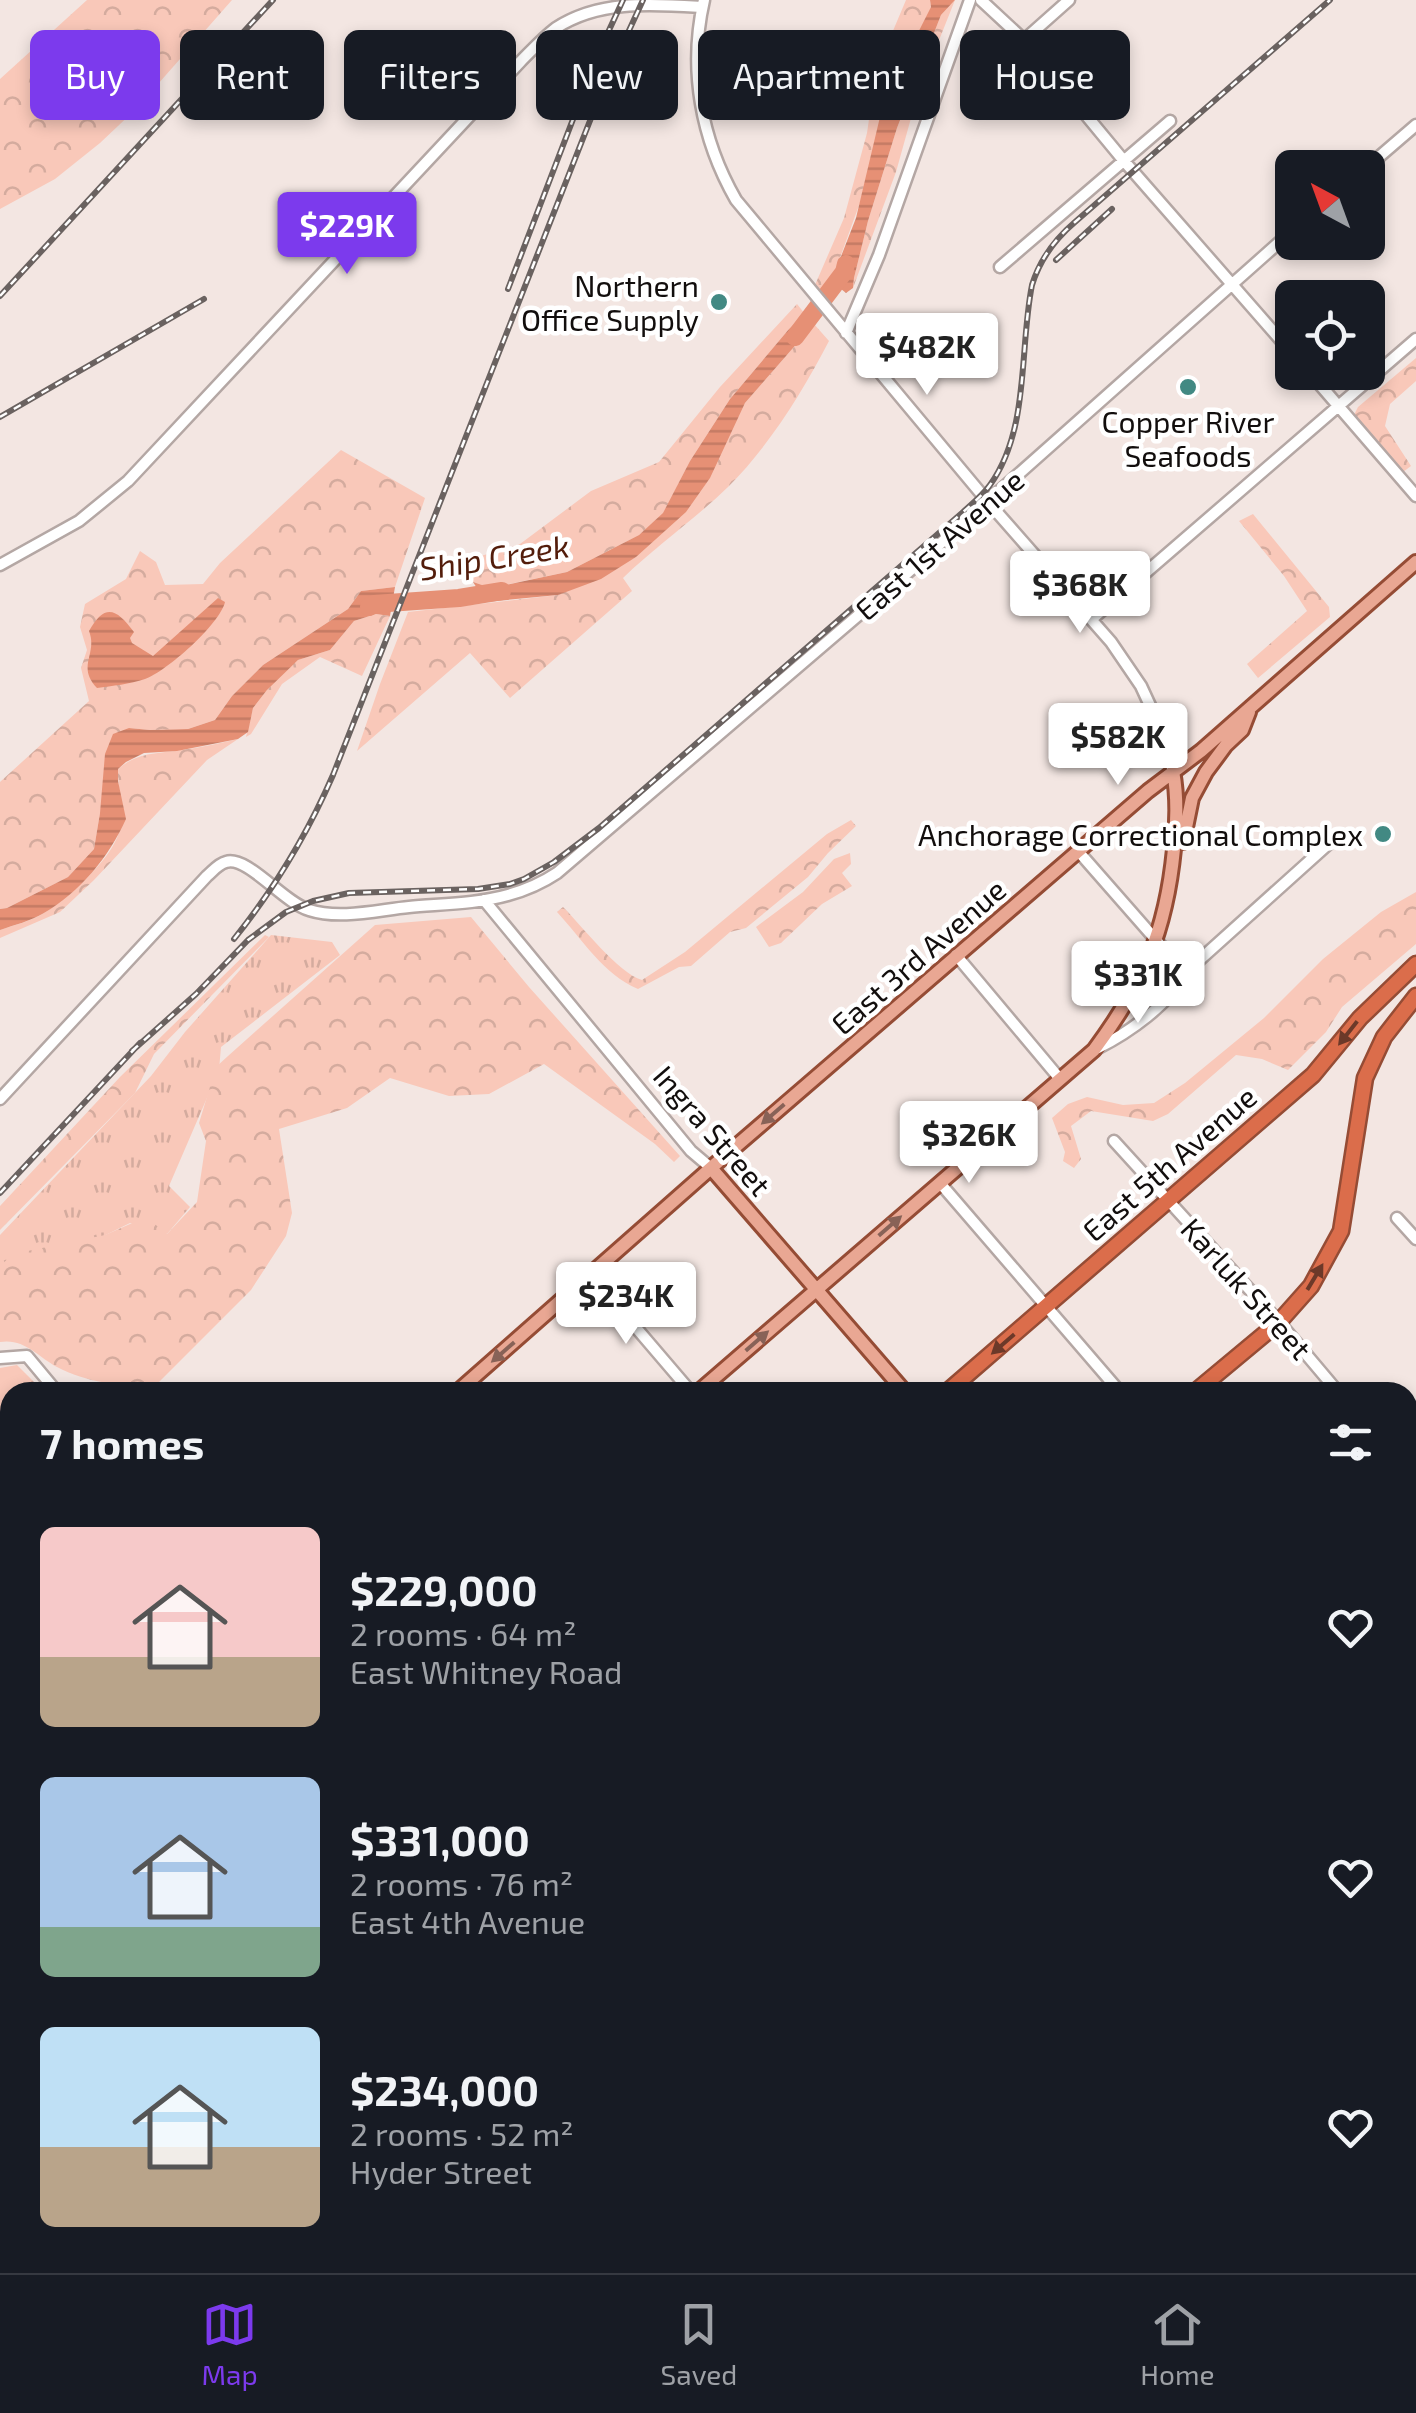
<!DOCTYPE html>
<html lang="en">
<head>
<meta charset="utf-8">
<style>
	:root { --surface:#171b24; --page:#242831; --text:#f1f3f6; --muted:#9ea1a6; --line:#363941; --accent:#7c3aed }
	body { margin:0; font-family:"Exo 2",sans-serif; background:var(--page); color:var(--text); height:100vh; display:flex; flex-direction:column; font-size:38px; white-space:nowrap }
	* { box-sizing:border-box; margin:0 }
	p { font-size:32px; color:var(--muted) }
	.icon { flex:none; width:55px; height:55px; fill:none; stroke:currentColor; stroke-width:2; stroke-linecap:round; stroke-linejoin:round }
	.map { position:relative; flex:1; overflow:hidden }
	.panel { position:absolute; left:0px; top:1382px; width:1418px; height:892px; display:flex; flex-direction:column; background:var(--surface); border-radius:30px 30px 0 0; box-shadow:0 5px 15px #0003 }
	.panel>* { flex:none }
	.guide { position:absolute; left:30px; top:30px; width:1358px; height:90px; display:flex; gap:20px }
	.needle { width:65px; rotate:319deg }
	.controls { position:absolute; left:1275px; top:150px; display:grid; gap:20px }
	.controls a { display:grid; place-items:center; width:110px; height:110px; border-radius:15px; background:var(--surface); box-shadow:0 5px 15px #0003; font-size:50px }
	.price { position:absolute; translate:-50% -85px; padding:0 22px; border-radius:10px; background:#fff; color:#222; font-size:32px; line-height:65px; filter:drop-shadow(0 2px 5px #0008) }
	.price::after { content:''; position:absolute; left:50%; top:60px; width:30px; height:22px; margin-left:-15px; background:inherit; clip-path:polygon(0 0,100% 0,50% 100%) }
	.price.active { background:var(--accent); color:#fff }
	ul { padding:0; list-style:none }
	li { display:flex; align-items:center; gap:30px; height:250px; padding:0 40px }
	li span { display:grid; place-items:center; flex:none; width:280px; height:200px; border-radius:15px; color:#555 }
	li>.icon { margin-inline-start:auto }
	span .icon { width:120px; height:120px; fill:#fffc; stroke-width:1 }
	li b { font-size:42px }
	h2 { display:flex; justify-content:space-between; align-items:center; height:120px; padding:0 40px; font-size:42px }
	.pill { padding:0 35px; border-radius:15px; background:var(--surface); box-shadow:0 5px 15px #0003; font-size:35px; line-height:90px }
	.pill.active { background:var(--accent); color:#fff }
	.dock { display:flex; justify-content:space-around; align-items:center; height:140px; border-top:2px solid var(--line); background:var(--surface); font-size:28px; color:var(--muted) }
	.dock a { display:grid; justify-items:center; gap:5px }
	.dock .active { color:var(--accent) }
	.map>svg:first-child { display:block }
	.grass { fill:url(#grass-tufts) }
	.forest { fill:url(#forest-crowns) }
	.cemetery { fill:url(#cemetery-stones) }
	.water { fill:url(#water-rules) }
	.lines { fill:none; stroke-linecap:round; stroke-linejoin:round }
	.river { stroke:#e69075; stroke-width:18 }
	.minor-casing { stroke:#b4a7a4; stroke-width:15 }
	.major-casing { stroke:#954c35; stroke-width:18 }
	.highway-casing { stroke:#954c35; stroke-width:19 }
	.minor { stroke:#fff; stroke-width:10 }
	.major { stroke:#e9a793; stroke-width:12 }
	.highway { stroke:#db6d4b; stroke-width:14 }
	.rail-casing { stroke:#6a6260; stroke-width:6 }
	.rail { stroke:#fff; stroke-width:2.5; stroke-dasharray:8; stroke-linecap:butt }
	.oneway { fill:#6c3929 }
	.oneway2 { fill:#886257 }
	.poi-dot { fill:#428983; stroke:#fff; stroke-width:4 }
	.labels { text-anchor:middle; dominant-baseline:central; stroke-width:9; stroke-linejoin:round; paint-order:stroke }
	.poi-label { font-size:30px; fill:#120e0d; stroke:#fff; text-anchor:end }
	.street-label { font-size:30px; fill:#120e0d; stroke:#fff }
	.water-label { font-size:32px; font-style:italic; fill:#531d0b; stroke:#fff }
</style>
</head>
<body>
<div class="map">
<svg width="1416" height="2273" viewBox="0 0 1416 2273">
	<defs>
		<pattern id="grass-tufts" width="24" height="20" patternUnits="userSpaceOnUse" patternTransform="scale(2.5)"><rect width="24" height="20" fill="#f9c8b9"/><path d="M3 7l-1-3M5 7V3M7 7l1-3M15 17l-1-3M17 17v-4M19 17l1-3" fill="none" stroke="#d4ab9e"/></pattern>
		<pattern id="forest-crowns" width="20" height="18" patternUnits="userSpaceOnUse" patternTransform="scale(2.5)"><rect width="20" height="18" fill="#f9c8b9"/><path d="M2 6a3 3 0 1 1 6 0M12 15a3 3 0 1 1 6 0" fill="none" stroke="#d4ab9e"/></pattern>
		<pattern id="cemetery-stones" width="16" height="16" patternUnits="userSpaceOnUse" patternTransform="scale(2.5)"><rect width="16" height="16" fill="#f9c8b9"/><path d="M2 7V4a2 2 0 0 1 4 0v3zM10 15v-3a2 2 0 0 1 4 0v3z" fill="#d4ab9e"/></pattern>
		<pattern id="water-rules" width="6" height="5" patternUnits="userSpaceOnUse" patternTransform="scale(2.5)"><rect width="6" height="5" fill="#e69075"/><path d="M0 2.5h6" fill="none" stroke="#c47b64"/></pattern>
	</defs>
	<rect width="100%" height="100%" fill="#f3e6e2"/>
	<path class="grass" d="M271,935L332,942L340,955L221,1047L219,1070L169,1186L190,1207L167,1234L130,1223L61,1257L0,1271V1235L151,1076L185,1032Z"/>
	<path class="forest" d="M87,0H232L136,109L100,143L55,179L0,209V79Z
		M906,0H930L931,7L833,277L820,291L815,285L844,218L867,133L876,71Z
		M955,0L918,93L896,172L853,288L854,278L868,221L897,128L941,15Z
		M797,304L805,314L789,329L730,399L690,461L663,514L639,535L567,572L490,588L473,582L455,564L520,544L591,491L659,462L720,387Z
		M814,324L829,341C802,393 769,446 728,487C695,519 656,546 623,578L632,591L510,698L470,653L357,751L380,684L408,612L558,595L636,557L727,438L745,403Z
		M1416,358V381L1390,404L1385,426L1411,466L1403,472L1354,415L1358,407Z
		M341,450L425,498L395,587L361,591L348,609L263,665L232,696L215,720L188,729L150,730L129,728L100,813L94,849L68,877L7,908L0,909V782L89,701L81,668L87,650L80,627L85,604L126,579L140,551L156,562L165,585L203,584L220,563Z
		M1253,514L1329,607L1330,617L1258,678L1247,664L1307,611L1284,576L1239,521Z
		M376,614L390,616L362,676L320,657L282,684L251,734L246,737L253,708L267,690L285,671L298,660L330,650L354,621Z
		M238,739L207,760L94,880L60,912L0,938V930C14,925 32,921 44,913C68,898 112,859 119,832C126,810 117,790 118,769C138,752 156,754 181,750C200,748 219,743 238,739Z
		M851,820L856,826L828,853L808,877L746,928L730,932L691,966L679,967L638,989C603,974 582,939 557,912L563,907C582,926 618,973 642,980L685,952L827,834Z
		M850,853L851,864L842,873L852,886L822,904L781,943L769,947L756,927L803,892L834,859Z
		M1416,892V944L1342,1007L1326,1032L1288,1070L1262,1059L1236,1055L1168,1114L1153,1121L1091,1111L1071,1126L1081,1159L1074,1168L1063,1161L1065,1152L1052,1118L1068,1104L1087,1097L1123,1105L1154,1103L1185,1083L1264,1018L1323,959L1381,912Z
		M471,917L529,987L680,1156L674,1162L655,1144L544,1064L489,1094L449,1096L390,1078L347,1108L279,1129L292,1213L286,1236L251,1290L153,1388C121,1385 86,1383 57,1367C37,1356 24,1338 0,1342V1266L13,1254L105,1235L146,1217L167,1234L197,1202L206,1141L199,1123L216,1067L228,1056L375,925Z
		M265,935L269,937L154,1054L135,1093L0,1230V1206L120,1077Z
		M17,1365L44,1392H10V1411L8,1413L10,1429V1571L0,1595V1368Z"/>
	<path class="cemetery" d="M402,2265H907L897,2273H409Z"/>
	<path class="water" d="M930,0H955L941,15L897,128L868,221L854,278L853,288L846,293L830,280L833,277L856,218L884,100L931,7Z
		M805,314L814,324L745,403L710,478L686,512L636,557L601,579L558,595L486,602L473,582L491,588L567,572L639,535L663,513L690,461L730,399L789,329Z
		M395,587L390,616L376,614L354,621L330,650L298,660L267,690L253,708L248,732L238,739L177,751L144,753L126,762L118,769V781L126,819C109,857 80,892 44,913C31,921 14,925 0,930V909L7,908L68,877L94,849L100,813L105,754L113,734L129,728L150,730L188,729L215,720L232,696L263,665L348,609L361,591Z
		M218,598L225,602C220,624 166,672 145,679C130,684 112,686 97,688C76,666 98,654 89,631C105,602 117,609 134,632L130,638L132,643L153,656Z"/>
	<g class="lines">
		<path class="river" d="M795,337L844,272L846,264
			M369,607L374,604L459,598L502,591"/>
		<defs>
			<path id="minor" d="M704,0C688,69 701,139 736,200L988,502L1111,642L1141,686L1153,712L1173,771
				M981,0L1024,40L1124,161L1292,353
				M1024,40L1069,0
				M1366,168L1416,125
				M1000,267L1170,121
				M846,333L879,255L970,0
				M1309,372L1416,496
				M0,565L79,521L128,481L521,61C532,50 543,38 556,28C599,0 651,4 702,7
				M1092,619L1416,339
				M1078,851L1185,973
				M484,900L691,1151L711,1168
				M956,955L1060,1079
				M1098,1048C1128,1033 1170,1004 1185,973L1335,838
				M0,1099L207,876C213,871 218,864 226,862C247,855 284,903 309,910C340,920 378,910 409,907C441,904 476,904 508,895C526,890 542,883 557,873L896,583L1292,231
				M1114,1141L1279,1322L1338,1392
				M940,1183L1120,1392
				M1397,1218L1416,1239
				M591,1275L691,1392
				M0,1358L27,1356L57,1392
				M1408,1423L1416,1416
				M1408,1476L1416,1486
				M1408,1637L1416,1629
				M0,1678L10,1669
				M1408,1724L1416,1734
				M0,1833L10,1844
				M1408,1852L1416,1845
				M1408,2065L1416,2057
				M0,2078L10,2090
				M1408,2219L1416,2229
				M162,2265L169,2273
				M376,2265L383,2273
				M1020,2265L1027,2273
				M923,2273L931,2265
				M1168,2273L1178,2265"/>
			<path id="major" d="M1183,842L1192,798L1206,772L1226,745L1242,730L1249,712
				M711,1168L905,1392
				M457,1392L720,1160L1148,791L1201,751L1416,562
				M698,1392L1094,1050C1143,984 1166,932 1174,849C1177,823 1178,798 1173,771
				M0,1787L10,1778
				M0,2002L10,1993
				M0,2212L10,2204
				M178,2273L187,2265"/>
			<path id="highway" d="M947,1392L1313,1075L1360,1018L1416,964
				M1195,1392L1279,1322L1311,1286L1341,1231L1365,1078L1384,1037L1416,996
				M1408,1972L1416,1982
				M1233,2265L1240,2273"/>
		</defs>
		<use href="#minor" class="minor-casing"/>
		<use href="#major" class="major-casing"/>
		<use href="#highway" class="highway-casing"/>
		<use href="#minor" class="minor"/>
		<use href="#major" class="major"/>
		<use href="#highway" class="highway"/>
		<defs>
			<path id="rail" d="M1056,260L1112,209
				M508,289L598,54L623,0
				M0,296L273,0
				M0,417L204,299
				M234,939C274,889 307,835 333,775L604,85L643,0
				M132,1051L196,994L248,940L286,912L313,901L349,893L478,889L510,884L524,879L554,862L599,828L962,513C972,504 983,495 990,485C1030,429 1019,350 1032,285C1040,259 1054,240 1075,222L1330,0
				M0,1193L140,1043"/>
		</defs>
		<use href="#rail" class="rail-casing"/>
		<use href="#rail" class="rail"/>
	</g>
	<defs><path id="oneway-solid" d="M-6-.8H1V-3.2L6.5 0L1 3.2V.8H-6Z" transform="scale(2.5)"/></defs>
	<g class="oneway">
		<use href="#oneway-solid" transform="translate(1348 1033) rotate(128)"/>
		<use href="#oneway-solid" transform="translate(1315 1277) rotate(-59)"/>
		<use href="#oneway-solid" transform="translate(1003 1344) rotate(139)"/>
	</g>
	<g class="oneway2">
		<use href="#oneway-solid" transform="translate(773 1114) rotate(139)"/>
		<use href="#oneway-solid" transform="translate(890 1226) rotate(-41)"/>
		<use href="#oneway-solid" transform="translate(757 1341) rotate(-41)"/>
		<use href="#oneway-solid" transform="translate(503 1352) rotate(139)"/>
	</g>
	<g class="poi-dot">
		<circle cx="719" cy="302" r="10"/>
		<circle cx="1188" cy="387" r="10"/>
		<circle cx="1383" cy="834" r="10"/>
	</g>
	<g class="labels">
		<g class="poi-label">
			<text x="699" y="285">Northern<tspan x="699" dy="34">Office Supply</tspan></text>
			<text x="1188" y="421" text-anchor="middle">Copper River<tspan x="1188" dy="34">Seafoods</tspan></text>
			<text x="1363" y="834">Anchorage Correctional Complex</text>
		</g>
		<g class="street-label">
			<text transform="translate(939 544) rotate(-41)">East 1st Avenue</text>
			<text transform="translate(918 956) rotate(-41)">East 3rd Avenue</text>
			<text transform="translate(713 1130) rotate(49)">Ingra Street</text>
			<text transform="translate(1169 1163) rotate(-41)">East 5th Avenue</text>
			<text transform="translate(1247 1288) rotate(48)">Karluk Street</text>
		</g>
		<g class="water-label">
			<text transform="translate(494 556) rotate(-9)">Ship Creek</text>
		</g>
	</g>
</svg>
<div class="controls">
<a><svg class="needle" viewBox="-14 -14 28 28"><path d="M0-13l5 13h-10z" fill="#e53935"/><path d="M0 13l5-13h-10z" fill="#9ea1a6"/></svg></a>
<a><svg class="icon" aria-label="locate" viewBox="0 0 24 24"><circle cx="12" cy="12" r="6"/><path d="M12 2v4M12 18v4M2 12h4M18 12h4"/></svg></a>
</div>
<b class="price active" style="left:347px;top:277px">$229K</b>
<b class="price" style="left:927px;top:398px">$482K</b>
<b class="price" style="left:1080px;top:636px">$368K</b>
<b class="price" style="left:1118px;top:788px">$582K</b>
<b class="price" style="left:1138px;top:1026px">$331K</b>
<b class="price" style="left:969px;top:1186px">$326K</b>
<b class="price" style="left:626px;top:1347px">$234K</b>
<div class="guide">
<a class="pill active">Buy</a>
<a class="pill">Rent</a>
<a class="pill">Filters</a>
<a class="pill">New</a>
<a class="pill">Apartment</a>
<a class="pill">House</a>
</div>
<section class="panel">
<h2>7 homes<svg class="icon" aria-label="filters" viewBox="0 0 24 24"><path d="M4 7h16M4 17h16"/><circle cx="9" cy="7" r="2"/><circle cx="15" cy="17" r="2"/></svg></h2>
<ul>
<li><span style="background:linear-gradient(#f6c9c9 65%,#b9a48a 0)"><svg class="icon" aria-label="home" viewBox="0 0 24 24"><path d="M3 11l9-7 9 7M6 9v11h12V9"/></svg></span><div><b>$229,000</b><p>2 rooms · 64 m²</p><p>East Whitney Road</p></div><svg class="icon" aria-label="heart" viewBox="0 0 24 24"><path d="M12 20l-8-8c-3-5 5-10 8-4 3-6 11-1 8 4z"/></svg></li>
<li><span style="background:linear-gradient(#a9c7e8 75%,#7fa58c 0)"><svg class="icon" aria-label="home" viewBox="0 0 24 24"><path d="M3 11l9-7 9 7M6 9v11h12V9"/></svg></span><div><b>$331,000</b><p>2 rooms · 76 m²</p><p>East 4th Avenue</p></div><svg class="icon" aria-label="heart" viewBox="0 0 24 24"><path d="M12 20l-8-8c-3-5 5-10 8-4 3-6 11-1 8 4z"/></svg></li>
<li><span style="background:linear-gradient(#bfe0f5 60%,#b9a48a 0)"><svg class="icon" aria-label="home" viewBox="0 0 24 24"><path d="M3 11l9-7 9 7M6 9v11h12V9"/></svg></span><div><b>$234,000</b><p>2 rooms · 52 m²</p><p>Hyder Street</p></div><svg class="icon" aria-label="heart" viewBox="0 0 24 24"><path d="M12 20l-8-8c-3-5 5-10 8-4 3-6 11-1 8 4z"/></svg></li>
</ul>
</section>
</div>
<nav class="dock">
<a class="active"><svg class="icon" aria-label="map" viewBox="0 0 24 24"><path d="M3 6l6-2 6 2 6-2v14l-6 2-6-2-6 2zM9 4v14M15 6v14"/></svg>Map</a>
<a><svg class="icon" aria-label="saved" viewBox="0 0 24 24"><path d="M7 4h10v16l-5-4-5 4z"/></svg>Saved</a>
<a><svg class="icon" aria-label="home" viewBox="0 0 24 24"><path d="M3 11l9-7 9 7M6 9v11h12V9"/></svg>Home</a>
</nav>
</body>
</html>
